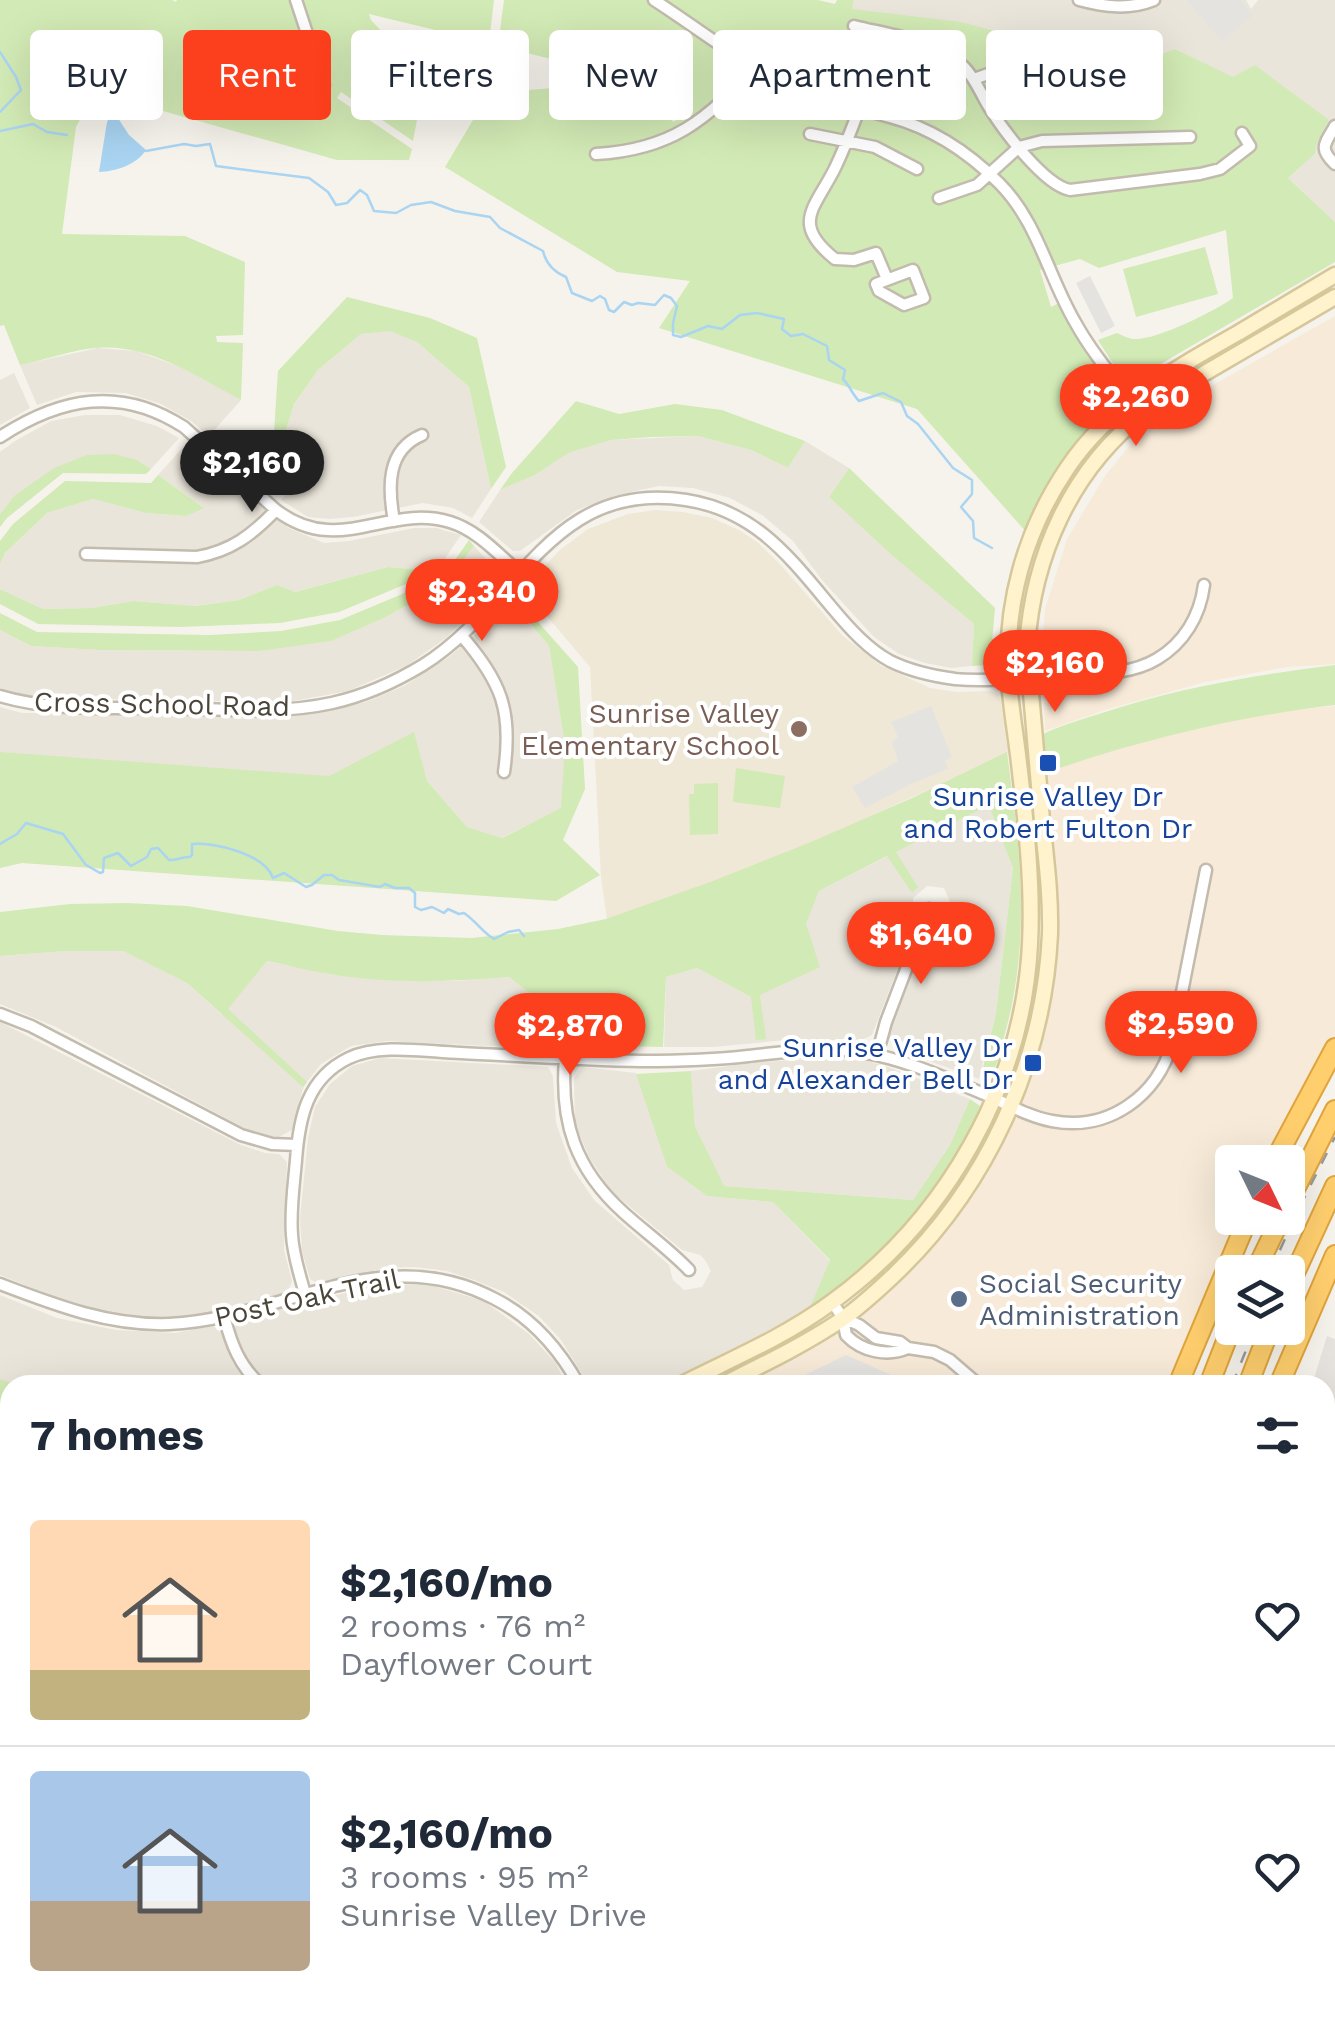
<!DOCTYPE html>
<html lang="en">
<head>
<meta charset="utf-8">
<style>
	:root { --surface:#fff; --page:#f2f2f3; --text:#1f2937; --muted:#747a83; --line:#e0e1e3; --accent:#fc3f1d }
	body { margin:0; font-family:"Work Sans",sans-serif; background:var(--page); color:var(--text); height:100vh; display:flex; flex-direction:column; font-size:38px; white-space:nowrap }
	* { box-sizing:border-box; margin:0 }
	p { font-size:32px; color:var(--muted) }
	.icon { flex:none; width:55px; height:55px; fill:none; stroke:currentColor; stroke-width:2; stroke-linecap:round; stroke-linejoin:round }
	.map { position:relative; flex:1; overflow:hidden }
	.details { position:absolute; left:0px; top:1375px; width:1335px; height:642px; display:flex; flex-direction:column; background:var(--surface); border-radius:30px 30px 0 0; box-shadow:0 10px 40px #0002 }
	.details>* { flex:none }
	.hud { position:absolute; left:30px; top:30px; width:1275px; height:90px; display:flex; gap:20px }
	.needle { width:65px; rotate:133deg }
	.buttons { position:absolute; left:1215px; top:1145px; display:grid; gap:20px }
	.buttons a { display:grid; place-items:center; width:90px; height:90px; border-radius:10px; background:var(--surface); box-shadow:0 10px 40px #0002; font-size:50px }
	.price { position:absolute; translate:-50% -85px; padding:0 22px; border-radius:35px; background:var(--accent); color:#fff; font-size:32px; line-height:65px; filter:drop-shadow(0 2px 5px #0008) }
	.price::after { content:''; position:absolute; left:50%; top:60px; width:30px; height:22px; margin-left:-15px; background:inherit; clip-path:polygon(0 0,100% 0,50% 100%) }
	.price.on { background:#222; color:#fff }
	ul { padding:0; list-style:none }
	li { display:flex; align-items:center; gap:30px; height:250px; padding:0 30px }
	li+li { border-top:2px solid var(--line) }
	li span { display:grid; place-items:center; flex:none; width:280px; height:200px; border-radius:10px; color:#555 }
	li>.icon { margin-inline-start:auto }
	span .icon { width:120px; height:120px; fill:#fffc; stroke-width:1 }
	li b { font-size:42px }
	h2 { display:flex; justify-content:space-between; align-items:center; height:120px; padding:0 30px; font-size:42px }
	.chip { padding:0 35px; border-radius:10px; background:var(--surface); box-shadow:0 10px 40px #0002; font-size:35px; line-height:90px }
	.chip.on { background:var(--accent); color:#fff }
	.map>svg:first-child { display:block }
	.residential { fill:#eae5da }
	.commercial { fill:#f7ead8 }
	.industrial { fill:#e6e2dd }
	.education { fill:#efe8d6 }
	.green { fill:#d2eab5 }
	.parking { fill:#e5e3e0 }
	.water { fill:#a9d4f2 }
	.lines { fill:none; stroke-linecap:round; stroke-linejoin:round }
	.stream { stroke:#a9d4f2; stroke-width:2.5 }
	.street-casing { stroke:#c2bbae; stroke-width:15 }
	.secondary-casing { stroke:#d6c79b; stroke-width:19 }
	.primary-casing { stroke:#e6c16a; stroke-width:20 }
	.highway-casing { stroke:#e0a43c; stroke-width:22 }
	.street { stroke:#fff; stroke-width:10 }
	.secondary { stroke:#fff3cd; stroke-width:14 }
	.primary { stroke:#ffe39c; stroke-width:15 }
	.highway { stroke:#ffcf6e; stroke-width:18 }
	.rail { stroke:#9a9a9a; stroke-width:2.5; stroke-dasharray:12 12; stroke-linecap:butt }
	.education-dot { fill:#8d6e63; stroke:#fff; stroke-width:4 }
	.transit-dot { fill:#1a4fb4; stroke:#fff; stroke-width:4 }
	.service-dot { fill:#5c6f8a; stroke:#fff; stroke-width:4 }
	.labels { text-anchor:middle; dominant-baseline:central; stroke-width:8; stroke-linejoin:round; paint-order:stroke }
	.street-label { font-size:28px; fill:#4b4439; stroke:#fff }
	.education-label { font-size:28px; fill:#785e54; stroke:#fff; text-anchor:end }
	.transit-label { font-size:28px; fill:#164399; stroke:#fff }
	.service-label { font-size:28px; fill:#4e5e75; stroke:#fff; text-anchor:start }
</style>
</head>
<body>
<div class="map">
<svg width="1335" height="2017" viewBox="0 0 1335 2017">
	<rect width="100%" height="100%" fill="#f6f3ec"/>
	<path class="residential" d="M854,0H1246L1251,9L1258,0H1335V222L1288,178L1315,154L1233,78L1175,49L1139,62L1096,63L1028,40L851,9Z
		M390,330L417,342L469,387L491,489L472,518L453,508L423,503L353,517L330,519L308,517L281,500L309,467L283,440L294,404L318,370L361,334Z
		M98,348L136,351L180,367L220,387L241,400L209,436L191,421L161,404L126,393L76,392L37,405L20,365Z
		M14,373L30,408L0,425V380Z
		M85,415H120L157,426L179,438L151,469L137,460L87,455L14,496L0,514V452L15,441L51,421Z
		M698,436L751,450L788,468L805,441L849,468L829,497L894,556L974,624L972,666L951,668L925,663L899,654L874,637L822,580L793,541L762,515L730,498L693,488L659,486L617,495L577,510L520,551H513L479,522L500,490L535,475L567,453L611,440Z
		M186,444L226,474L254,502L289,528L324,543L349,541L414,528H436L461,535L442,563L424,570L388,567L294,592L277,585L239,600L193,606L134,601L91,608L43,609L0,589V564L5,553L47,513L93,499L146,513L186,516L203,507L158,475Z
		M474,546L500,574L498,587L446,638L406,666L348,691L288,702L37,698L0,688V630L31,646L99,650L258,651L330,641L384,618L443,586Z
		M512,602L549,646L565,746L562,808L501,838L467,827L427,781L331,785L0,768V707L22,713H318L366,702L404,686L450,656Z
		M990,804L1013,868L996,1013L979,1079L893,1048L888,1035L928,934L944,922L952,906L944,888L927,886L913,898L914,927L872,1035L860,1041L797,1039L713,1047H664L666,977L697,968L751,997L819,967L805,924L819,891Z
		M66,951H123L187,983L222,1015L267,961L328,974L373,979L456,981L509,977L574,1029L573,1050L387,1041L351,1046L321,1064L307,1082L303,1088L292,1130L277,1138L246,1129L56,1027L0,1004V956Z
		M0,1022L241,1145L265,1153L279,1154L287,1162L284,1250L292,1281L288,1292L204,1314L159,1318L107,1313L65,1301L0,1275Z
		M380,1058L548,1067L553,1076L556,1123L572,1168L595,1201L669,1265L673,1280L684,1290L702,1287L711,1271L705,1260L700,1255L682,1250L611,1191L589,1157L575,1124L574,1078L582,1067L636,1073L667,1167L707,1196L773,1202L830,1261L810,1308L738,1349L660,1385H589L561,1340L540,1317L504,1292L474,1280L447,1271L415,1267L386,1268L317,1283L310,1279L302,1251L300,1218L308,1138L315,1107L330,1084L352,1066Z
		M819,1058L867,1061L888,1067L970,1099L950,1145L913,1200L723,1186L695,1126L691,1071L751,1063Z
		M427,1284L484,1301L529,1334L555,1362L567,1385H274L264,1380L247,1360L234,1328L243,1318L373,1286Z
		M0,1295L57,1318L116,1330L175,1333L213,1326L222,1333L233,1363L251,1385H14L0,1379Z
		M10,1594V1835L0,1834V1596Z
		M1335,1701V1824L1325,1833V1706Z
		M0,1870L10,1872V1936L0,1938Z
		M10,1953V2008H49L54,2017H0V1956Z
		M81,2008H501L495,2017H88Z
		M539,2008H732L739,2017H535Z"/>
	<path class="commercial" d="M1335,316V664L1287,667L1205,682L1105,710L1045,731L1042,653L1045,609L1067,539L1105,476L1131,444L1170,413L1215,384Z
		M1335,706V1048L1275,1162H1232V1218H1248L1179,1385H728L843,1319L966,1193L1026,1067L1047,969L1037,777L1087,758L1162,735L1272,712Z
		M789,2008H889L884,2017H794Z"/>
	<path class="industrial" d="M1327,1336L1335,1339V1659L1325,1662V1385H1312Z"/>
	<path class="education" d="M655,510L683,512L712,518L739,530L757,542L779,563L843,636L880,665L930,688L957,692L991,691L998,694L1001,702L1008,753L810,844L709,884L607,920L601,877L590,667L523,588L561,549L588,529L628,514Z"/>
	<path class="green" d="M0,0H172L176,2L177,0H494L489,43L369,14L371,20L425,78L413,141L341,92L337,98L412,149L409,160H337L156,109L128,68L111,63L76,127L62,234L185,236L245,262L243,335L216,336L217,342L243,343L241,400C198,377 148,343 96,348C71,350 45,360 20,365L4,325L0,326Z
		M504,0H818L835,4L837,0H854L852,9L961,22L1028,40L1096,63L1139,62L1175,49L1233,77L1255,65L1329,120L1316,145L1315,154L1288,178L1335,222V262L1135,379L1122,378L1098,340L1117,333C1122,335 1127,338 1133,339C1155,341 1215,311 1233,298L1226,230L1099,268L1080,259L1040,270L1051,307L1059,303L1078,339L1116,389V395L1063,460L1028,534L917,409L659,328L690,281L617,272L445,167L473,120L504,92L613,83L657,92L673,122L680,118L659,85L498,46Z
		M1205,247L1218,294L1136,317L1123,269Z
		M347,297L430,318L477,338L506,467L491,489L469,387L417,342L390,331L361,334L318,370L294,404L283,440L274,432L278,371Z
		M576,401L619,414L675,404L722,410L805,441L788,468L751,450L698,436L651,437L611,440L568,453L535,475L500,490L512,473Z
		M114,454L137,460L151,469L146,474L63,473L7,518L0,527V514L14,496L54,468L87,455Z
		M849,468L995,608L990,665L972,666L974,624L893,556L829,497Z
		M158,475L204,508L186,516L146,513L93,499L47,513L5,553L0,564V541L13,524L65,481L151,483Z
		M469,540L474,546L443,586L384,618L331,641L260,651L99,650L31,646L0,630V613L37,632L210,635L281,631L340,620L443,577Z
		M442,563L437,571L339,612L280,623L180,627L38,624L0,604V589L43,609L91,608L134,601L195,606L239,600L277,585L295,592L388,567L424,570Z
		M514,595L578,667L585,789L563,840L600,875L556,901L22,863L0,868V752L329,776L414,732L427,781L467,827L502,838L561,808L565,746L549,646L512,602Z
		M1335,665V705C1235,717 1140,740 1045,773L1041,735C1059,726 1080,720 1099,714C1176,688 1255,675 1335,665Z
		M1007,752C1020,851 1032,938 1004,1037C1000,1050 999,1070 986,1077L981,1076L996,1013L1013,868L989,805L896,852L918,887L912,893L887,856L819,891L806,924L820,967L760,995L766,1039L756,1040L751,997L697,968L666,977L663,1047L573,1045L574,1029L509,977C449,982 389,984 329,974C308,971 288,965 267,961L228,1009L307,1082L303,1087L187,983L123,951H66L0,956V912L70,904L127,903L187,906L338,931L382,935L471,938L558,929L606,919L713,881L811,842L912,798Z
		M736,768L785,776L780,808L733,802Z
		M718,783V834L690,835L689,794H694V784Z
		M691,1071L695,1126L724,1186L913,1200L950,1145L970,1099L980,1106C958,1163 916,1217 873,1260C854,1278 831,1292 810,1307L830,1260L773,1202L707,1196L667,1167L636,1074Z
		M0,1379L17,1385H10V1594L0,1596Z
		M1335,1824V2017H1125L1128,2008H1325V1833Z"/>
	<path class="parking" d="M1186,0H1240L1253,15L1222,42Z
		M1090,276L1115,326L1101,333L1076,283Z
		M931,706L952,757L945,761L948,769L911,784L865,808L852,787L898,761L892,742L898,737L891,722Z
		M846,1355L896,1377L893,1385H784Z"/>
	<path class="water" d="M111,115H116L129,135L146,150C136,165 117,171 99,172L107,122Z"/>
	<g class="lines">
		<path class="stream" d="M0,52L16,77L21,90L0,112
			M0,131L33,124L47,132L67,135
			M146,151L184,144L196,146L210,144L216,166L309,178L328,192L336,205L347,203L360,190L367,195L374,211L396,213L411,205L431,202L455,211L490,217L500,228L543,251C546,264 554,272 566,277L572,293L592,301L600,296L605,299L609,310L614,312L624,302L632,305L638,303L655,305L664,295L671,298L677,306L673,323V335L681,337L708,326L722,329L740,315L757,313L784,319L782,329L791,336L803,334L827,346L829,360L845,370L843,379C850,386 852,394 859,401L883,393L901,402L907,416L918,424L953,468L972,480V494L961,507L973,521L974,538L992,548
			M0,844L17,834L26,823L63,834L86,865L100,873L103,872L104,858L118,853L131,866L147,857L151,849L158,848L169,860C177,861 182,856 190,857L192,855V844C214,842 265,854 273,878L284,873L306,887L312,885L324,875H332L339,880L380,887L385,884L395,888H409L415,893V907L421,910L432,907L444,913L448,909L459,914L464,913C476,921 482,932 494,939L508,932L519,930L524,936
			M0,1502L4,1498L10,1501
			M521,2017L524,2008"/>
		<defs>
			<path id="street" d="M296,0L324,85
				M654,0C702,31 749,69 802,92C830,105 860,108 890,117C931,128 969,153 999,183C1038,222 1048,276 1075,322C1093,355 1119,384 1142,414
				M1079,0C1105,7 1129,10 1154,0
				M854,26C890,35 936,40 964,67C975,78 981,94 989,107C1003,130 1044,185 1070,190L1200,174L1220,169L1250,146L1242,133
				M974,79L1019,63
				M859,110C851,130 844,150 834,170C814,209 791,224 835,259L854,260L876,253L887,279
				M1335,126C1325,144 1318,148 1335,164
				M810,134L875,147L917,169
				M596,154C671,150 707,120 755,67
				M939,198L977,185L1019,147L1042,141L1190,137
				M913,270L924,298L904,305L879,291L876,284Z
				M0,437C61,397 121,386 184,427L276,510C339,558 387,503 450,522C477,530 498,554 519,572
				M394,521C388,488 386,450 422,435
				M86,554L197,557C231,551 252,535 276,510
				M462,636C501,682 513,710 504,772
				M0,696C53,712 111,707 166,708C221,709 278,715 332,703C364,696 395,682 423,665C518,606 550,479 686,500C757,511 791,559 834,610C850,629 868,649 890,661C910,671 933,676 955,679C987,682 1021,678 1054,676C1088,673 1127,677 1157,659C1184,643 1200,616 1204,585
				M0,1014L31,1026L241,1135L272,1144L297,1145
				M877,1055L886,1022L929,909
				M565,1058C560,1122 575,1169 624,1213C645,1232 669,1249 689,1270
				M0,1284C55,1305 109,1326 169,1324C283,1319 381,1238 495,1299C532,1318 559,1349 579,1385
				M305,1294C300,1275 293,1255 292,1235C290,1210 294,1184 296,1160C299,1118 307,1078 349,1058C381,1043 426,1052 461,1053C521,1056 582,1060 642,1061C677,1061 713,1060 748,1056C786,1052 822,1046 861,1052C905,1059 948,1079 989,1096C1009,1105 1030,1117 1052,1121C1108,1132 1158,1096 1172,1043L1206,870
				M832,1302L843,1318L846,1335C862,1352 888,1357 908,1348
				M224,1316C231,1343 239,1366 261,1385
				M843,1318L859,1325L876,1338L900,1342L908,1348L934,1352L950,1360L979,1385
				M0,1755H10
				M0,1947L10,1945
				M60,2008L67,2017
				M287,2008L296,2017
				M602,2008L615,2017
				M237,2017L247,2008"/>
			<path id="secondary" d="M680,1385C732,1359 786,1336 832,1302C946,1219 1023,1085 1030,944C1033,884 1026,823 1019,763C1016,736 1011,709 1009,681C1004,605 1025,530 1068,467C1110,405 1174,369 1238,333C1270,314 1303,294 1335,275
				M722,1385C762,1365 804,1345 841,1320C860,1307 877,1291 893,1276C987,1187 1044,1063 1050,934C1051,895 1046,858 1042,820C1037,763 1032,705 1027,647C1033,556 1071,470 1144,413C1168,394 1195,379 1222,363C1260,341 1297,319 1335,297
				M1325,1671L1335,1669
				M1106,2017L1108,2008"/>
			<path id="primary" d="M0,1855L10,1857
				M774,2008L778,2017"/>
			<path id="highway" d="M1274,1162L1335,1048
				M1288,1203L1335,1110
				M1255,1272L1281,1218
				M1288,1288L1335,1186
				M1178,1385L1248,1218
				M1209,1385L1232,1326
				M1248,1385L1270,1328
				M1279,1385L1335,1255
				M889,2017L894,2008
				M934,2017L938,2008
				M966,2017L970,2008
				M1005,2017L1009,2008
				M1037,2017L1041,2008
				M1076,2017L1078,2008"/>
		</defs>
		<use href="#street" class="street-casing"/>
		<use href="#secondary" class="secondary-casing"/>
		<use href="#primary" class="primary-casing"/>
		<use href="#highway" class="highway-casing"/>
		<use href="#street" class="street"/>
		<use href="#secondary" class="secondary"/>
		<use href="#primary" class="primary"/>
		<use href="#highway" class="highway"/>
		<path class="rail" d="M1270,1272L1298,1210L1335,1137
			M1232,1385L1255,1328
			M988,2017L993,2008"/>
	</g>
	<circle class="education-dot" cx="799" cy="729" r="10"/>
	<g class="transit-dot">
		<rect x="1038" y="753" width="20" height="20" rx="5"/>
		<rect x="1023" y="1053" width="20" height="20" rx="5"/>
	</g>
	<circle class="service-dot" cx="959" cy="1299" r="10"/>
	<g class="labels">
		<g class="street-label">
			<text transform="translate(162 704) rotate(1)">Cross School Road</text>
			<text transform="translate(307 1298) rotate(-12)">Post Oak Trail</text>
		</g>
		<g class="education-label">
			<text x="779" y="713">Sunrise Valley<tspan x="779" dy="32">Elementary School</tspan></text>
		</g>
		<g class="transit-label">
			<text x="1048" y="796">Sunrise Valley Dr<tspan x="1048" dy="32">and Robert Fulton Dr</tspan></text>
			<text x="1013" y="1047" text-anchor="end">Sunrise Valley Dr<tspan x="1013" dy="32">and Alexander Bell Dr</tspan></text>
		</g>
		<g class="service-label">
			<text x="979" y="1283">Social Security<tspan x="979" dy="32">Administration</tspan></text>
		</g>
	</g>
</svg>
<div class="buttons">
<a><svg class="needle" viewBox="-14 -14 28 28"><path d="M0-13l5 13h-10z" fill="#e53935"/><path d="M0 13l5-13h-10z" fill="#747a83"/></svg></a>
<a><svg class="icon" aria-label="layers" viewBox="0 0 24 24"><path d="M12 4l9 5-9 5-9-5zM3 14l9 5 9-5"/></svg></a>
</div>
<b class="price" style="left:1136px;top:449px">$2,260</b>
<b class="price on" style="left:252px;top:515px">$2,160</b>
<b class="price" style="left:482px;top:644px">$2,340</b>
<b class="price" style="left:1055px;top:715px">$2,160</b>
<b class="price" style="left:921px;top:987px">$1,640</b>
<b class="price" style="left:1181px;top:1076px">$2,590</b>
<b class="price" style="left:570px;top:1078px">$2,870</b>
<div class="hud">
<a class="chip">Buy</a>
<a class="chip on">Rent</a>
<a class="chip">Filters</a>
<a class="chip">New</a>
<a class="chip">Apartment</a>
<a class="chip">House</a>
</div>
<section class="details">
<h2>7 homes<svg class="icon" aria-label="filters" viewBox="0 0 24 24"><path d="M4 7h16M4 17h16"/><circle cx="9" cy="7" r="2"/><circle cx="15" cy="17" r="2"/></svg></h2>
<ul>
<li><span style="background:linear-gradient(#ffd9b3 75%,#c2b280 0)"><svg class="icon" aria-label="home" viewBox="0 0 24 24"><path d="M3 11l9-7 9 7M6 9v11h12V9"/></svg></span><div><b>$2,160/mo</b><p>2 rooms · 76 m²</p><p>Dayflower Court</p></div><svg class="icon" aria-label="heart" viewBox="0 0 24 24"><path d="M12 20l-8-8c-3-5 5-10 8-4 3-6 11-1 8 4z"/></svg></li>
<li><span style="background:linear-gradient(#a9c7e8 65%,#b9a48a 0)"><svg class="icon" aria-label="home" viewBox="0 0 24 24"><path d="M3 11l9-7 9 7M6 9v11h12V9"/></svg></span><div><b>$2,160/mo</b><p>3 rooms · 95 m²</p><p>Sunrise Valley Drive</p></div><svg class="icon" aria-label="heart" viewBox="0 0 24 24"><path d="M12 20l-8-8c-3-5 5-10 8-4 3-6 11-1 8 4z"/></svg></li>
</ul>
</section>
</div>
</body>
</html>
